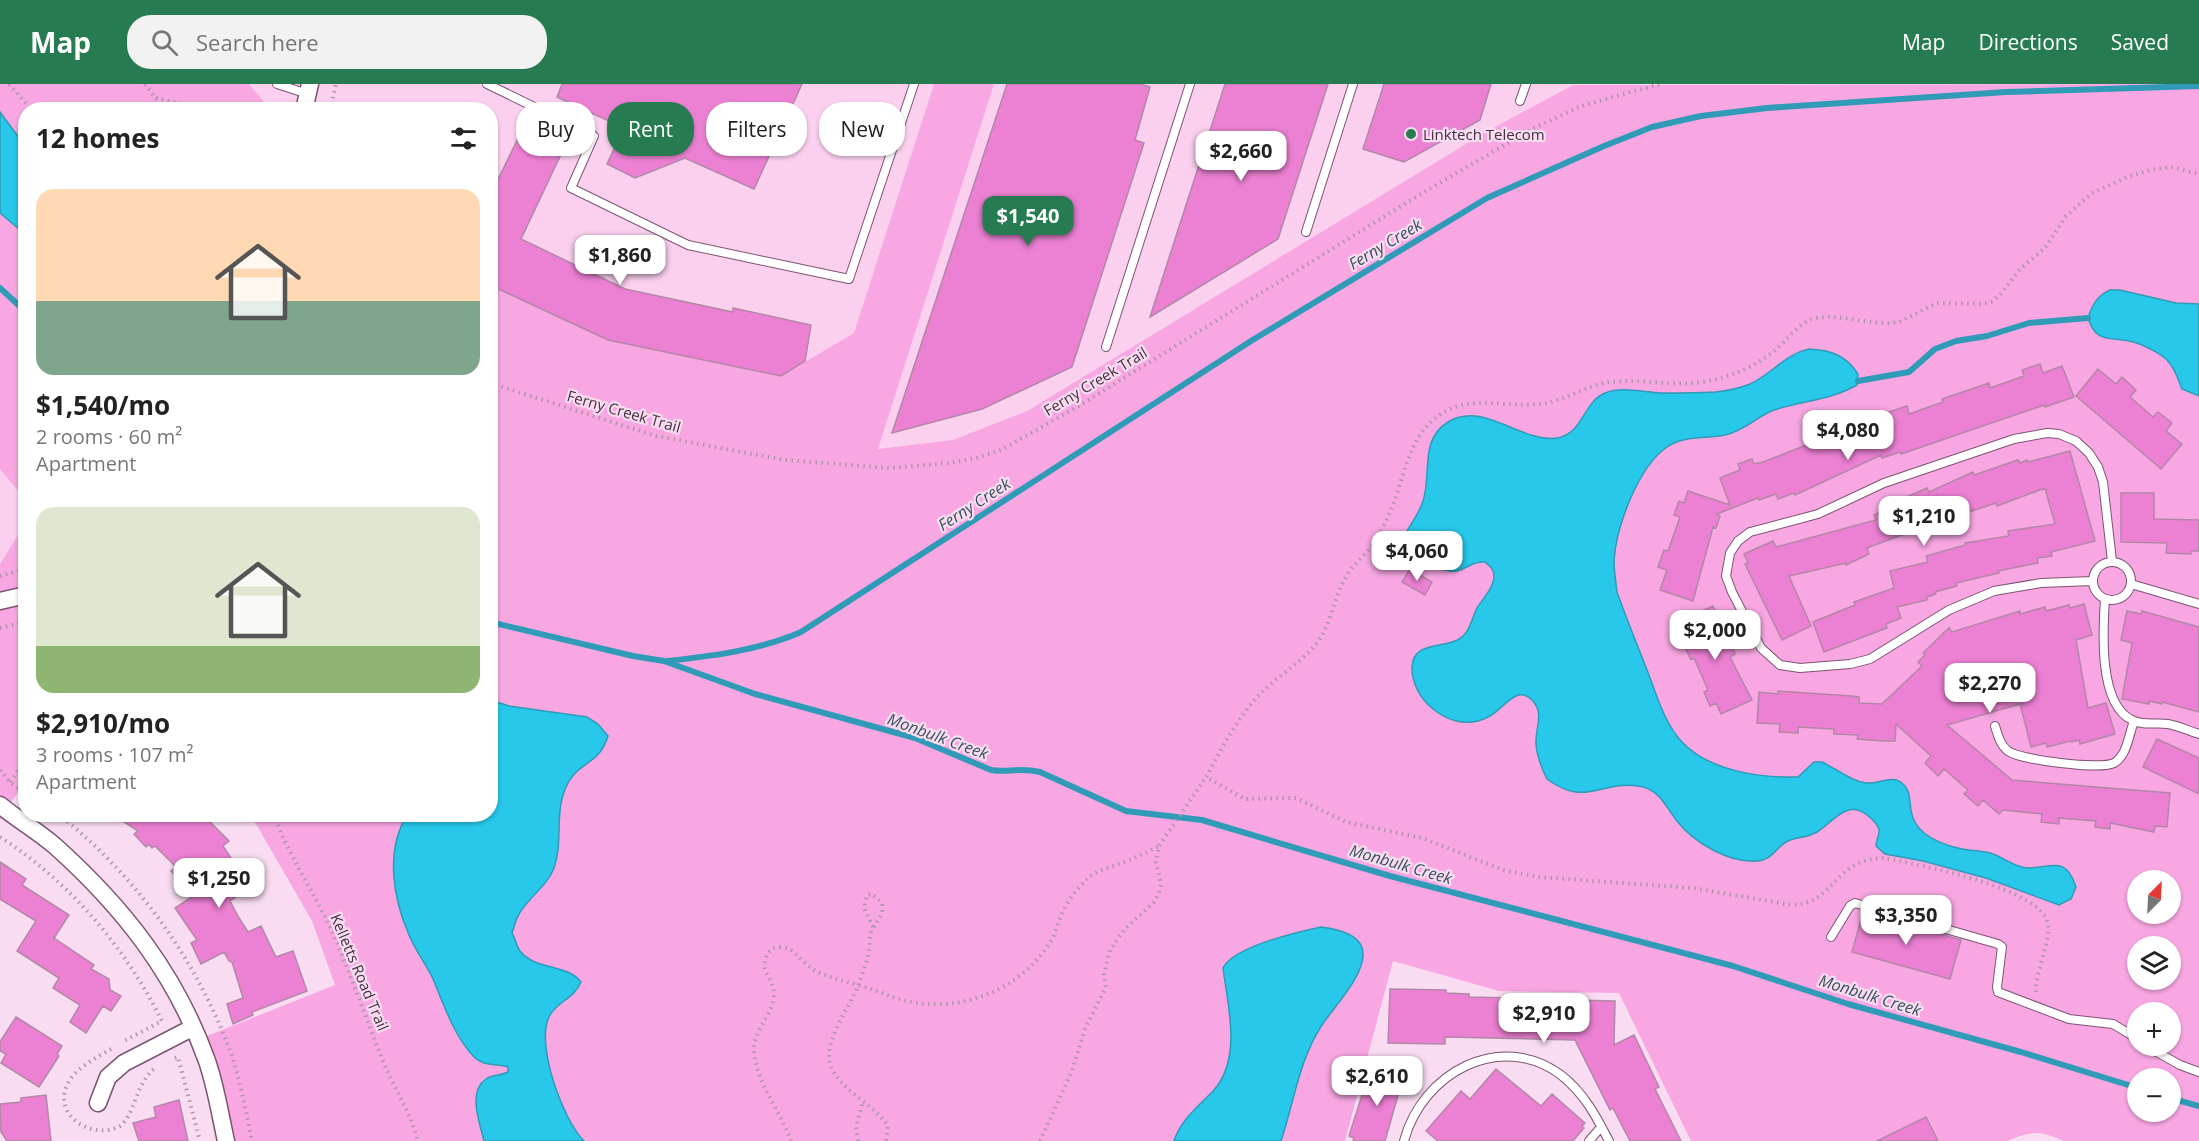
<!DOCTYPE html>
<html lang="en">
<head>
<meta charset="utf-8">
<style>
	:root { --surface:#fff; --page:#f2f2f2; --text:#222; --muted:#767676; --accent:#267c50 }
	body { margin:0; font-family:"Open Sans",sans-serif; background:var(--page); color:var(--text); height:100vh; display:flex; flex-direction:column; font-size:22px; white-space:nowrap }
	* { box-sizing:border-box; margin:0 }
	p { font-size:20px; color:var(--muted) }
	.icon { flex:none; width:33px; height:33px; fill:none; stroke:currentColor; stroke-width:2; stroke-linecap:round; stroke-linejoin:round }
	.map { position:relative; flex:1; overflow:hidden }
	.drawer { position:absolute; left:18px; top:18px; width:480px; height:720px; display:flex; flex-direction:column; background:var(--surface); border-radius:24px; box-shadow:0 2px 4px #0004 }
	.drawer>* { flex:none }
	.banner { position:absolute; left:516px; top:18px; width:570px; height:54px; display:flex; gap:12px }
	.needle { width:39px; rotate:24deg }
	.controls { position:absolute; left:2127px; top:786px; display:grid; gap:12px }
	.controls a { display:grid; place-items:center; width:54px; height:54px; border-radius:50%; background:var(--surface); box-shadow:0 2px 4px #0004; font-size:30px }
	.price { position:absolute; translate:-50% -51px; padding:0 14px; border-radius:12px; background:#fff; color:#222; font-size:20px; line-height:39px; filter:drop-shadow(0 2px 3px #0008) }
	.price::after { content:''; position:absolute; left:50%; top:36px; width:18px; height:14px; margin-left:-9px; background:inherit; clip-path:polygon(0 0,100% 0,50% 100%) }
	.price.selected { background:var(--accent); color:#fff }
	ul { padding:0; list-style:none }
	li { display:grid; align-content:center; gap:12px; height:318px; padding:0 18px }
	li span { display:grid; place-items:center; height:186px; border-radius:18px; color:#555 }
	li>.icon { margin-inline-start:auto }
	span .icon { width:108px; height:108px; fill:#fffc; stroke-width:1 }
	li b { font-size:26px }
	h2 { display:flex; justify-content:space-between; align-items:center; height:72px; padding:0 18px; font-size:26px }
	.chip { padding:0 21px; border-radius:24px; background:var(--surface); box-shadow:0 2px 4px #0004; font-size:21px; line-height:54px }
	.chip.selected { background:var(--accent); color:#fff }
	header { display:flex; align-items:center; gap:36px; box-sizing:border-box; height:84px; padding:0 30px; background:var(--accent); color:#fff }
	header strong { font-size:28px }
	nav { display:flex; gap:33px; margin-inline-start:auto; font-size:21px }
	.search { width:420px; height:54px; background:var(--page); display:flex; align-items:center; gap:15px; box-sizing:border-box; padding:0 21px; border-radius:24px; color:var(--muted); font-size:22px }
	.map>svg:first-child { display:block }
	.built { fill:#fbd0ef }
	.green { fill:#f8a7e3; fill-rule:evenodd }
	.water { fill:#27c8ea; stroke:#309bb7; stroke-width:1.5 }
	.lines { fill:none; stroke-linecap:round; stroke-linejoin:round }
	.stream { stroke:#309bb7; stroke-width:6 }
	.building { fill:#ec81d3; stroke:#b387a7; stroke-width:1.5 }
	.lane-casing { stroke:#7c5371; stroke-width:10 }
	.street-casing { stroke:#7c5371; stroke-width:19 }
	.path { stroke:#af96a8; stroke-width:4; stroke-dasharray:1.5 4.5; stroke-linecap:butt }
	.lane { stroke:#fff; stroke-width:8 }
	.street { stroke:#fff; stroke-width:16 }
	.poi-dot { fill:#267c50; stroke:#f9dcf1; stroke-width:2 }
	.labels { text-anchor:middle; dominant-baseline:central; stroke-width:4.5; stroke-linejoin:round; paint-order:stroke }
	.poi-label { font-size:15px; fill:#44313f; stroke:#f9dcf1; text-anchor:start }
	.street-label { font-size:15px; fill:#44313f; stroke:#f9dcf1 }
	.water-label { font-size:16px; font-style:italic; fill:#34525b; stroke:#f9dcf1 }
</style>
</head>
<body>
<header>
<strong>Map</strong>
<div class="search"><svg class="icon" aria-label="search" viewBox="0 0 24 24"><circle cx="10" cy="10" r="6"/><path d="M15 15l6 6"/></svg>Search here</div>
<nav><a>Map</a><a>Directions</a><a>Saved</a></nav>
</header>
<div class="map">
<svg width="2199" height="1057" viewBox="0 0 2199 1057">
	<rect width="100%" height="100%" fill="#f9dcf1"/>
	<path class="built" d="M246,0H934L854,249L781,292L608,256L491,201L490,26L267,25Z
		M994,0H1576L1484,49L1026,327L953,356L877,365Z
		M0,385L26,415L25,440L0,480Z"/>
	<path class="green" d="M0,0H249L270,25L26,26L25,415L0,385Z
		M934,0H994L878,365L953,356L1027,327L1484,49L1573,1L2199,0V1057H2063C2040,1046 2030,1047 2007,1057H1691L1619,909L1499,907L1393,877L1345,1057H226L197,956L335,901L312,837L256,740L244,731L490,730L491,201L608,256L781,292L854,249ZM2138,796H2170V830H2138ZM2138,862H2170V896H2138ZM2138,928H2170V962H2138ZM2138,994H2170V1028H2138Z
		M25,440V697L0,736V480Z"/>
	<path class="water" d="M0,28L25,62V150L0,129Z
		M2110,206H2120L2176,219L2199,220V312L2182,305C2178,295 2175,284 2167,276C2159,268 2140,259 2129,257C2108,253 2096,259 2088,234C2092,221 2097,212 2110,206Z
		M1809,265C1830,266 1846,271 1858,290L1857,301C1831,316 1801,317 1774,326C1756,333 1744,347 1725,351C1706,355 1684,351 1667,363C1638,383 1616,443 1614,477C1614,487 1616,498 1617,508C1627,536 1638,563 1649,591C1657,613 1665,639 1681,657C1708,687 1760,694 1798,693L1814,678H1822C1835,684 1854,699 1868,699C1880,700 1893,690 1903,700C1911,707 1909,716 1911,726C1914,749 1937,759 1958,764C1968,767 1979,766 1990,769C2002,772 2015,784 2028,784C2051,784 2066,771 2076,803L2071,815L2059,821L1986,794L1923,777L1885,770L1876,762C1876,756 1880,750 1879,745C1877,740 1871,734 1867,731C1847,715 1833,738 1817,748C1807,754 1795,753 1786,758C1775,765 1772,776 1757,777C1729,779 1694,759 1677,737C1665,722 1660,705 1638,702C1601,696 1586,724 1547,695C1541,683 1537,673 1536,660C1535,645 1545,629 1532,616C1528,612 1522,609 1516,612C1502,619 1496,633 1478,637C1447,645 1411,615 1412,583C1413,555 1449,566 1463,552C1471,545 1472,533 1477,524C1483,514 1494,504 1494,492C1494,485 1490,482 1485,478C1473,477 1468,484 1457,487C1446,489 1420,478 1412,471C1407,466 1405,460 1404,453C1409,441 1419,431 1423,417C1432,390 1419,356 1448,338C1484,316 1520,359 1557,354C1583,350 1583,318 1605,309C1621,302 1643,308 1660,309C1678,309 1697,309 1715,308C1726,307 1740,304 1750,300C1772,290 1785,270 1809,265Z
		M491,616L509,622L587,633L598,640L608,652C600,680 580,677 568,699C553,727 564,756 554,784C547,803 527,814 518,832C515,837 514,844 512,849C515,854 517,863 520,867C536,887 566,879 581,898C573,916 559,916 550,931C534,958 563,1036 584,1057H484C480,1039 467,1008 486,995C493,990 501,992 508,988V983C496,979 484,983 474,973C454,952 444,921 433,895C426,880 415,866 409,851C393,814 385,767 407,731L490,730Z
		M1321,843C1337,845 1363,850 1363,870C1364,892 1334,923 1322,941C1299,976 1294,1018 1281,1057H1174C1181,1035 1199,1022 1214,1006C1242,974 1228,922 1223,884C1234,862 1298,848 1321,843Z"/>
	<g class="lines">
		<path class="stream" d="M0,204L26,228
			M1858,297L1909,288L1935,265L1956,257L1987,252L2029,239L2088,234
			M490,538L633,572L664,577L755,610L915,654L991,686C1008,689 1019,683 1040,688L1126,727L1202,736L1390,792L1733,882L1848,920L2021,968L2138,1004
			M667,577C713,572 760,566 801,548L1251,257L1487,114L1604,62L1652,43L1701,32L1767,24L2006,8L2199,2
			M2170,1014L2199,1022"/>
	</g>
	<path class="building" d="M562,0H802L754,105L685,74L635,94L607,80L624,44L557,13Z
		M1007,0H1140L1150,3L1135,56L1144,59L1072,283L982,325L892,349Z
		M1225,0H1328L1278,155L1150,233Z
		M1384,0H1491L1480,36L1404,78L1363,65Z
		M523,44L564,64L521,155L625,205L733,228V224L811,241L805,277L781,292L608,256L490,201V112Z
		M2040,280L2043,289L2062,282L2074,313L2045,323L2044,321L1901,370L1900,368L1882,374L1881,371L1795,411L1794,409L1778,415L1776,410L1759,416L1758,414L1717,430L1720,432L1716,444L1713,443L1693,517L1660,506L1667,486L1658,483L1664,466L1668,467L1680,433L1674,431L1679,417L1684,419L1688,407L1730,421L1720,394L1740,386L1738,380L1752,375L1754,380L1763,378L1837,349L1839,354L1858,346L1859,348L1893,337L1889,328L1907,322L1909,330L1943,318L1942,315L1989,299L1990,304L2024,292L2022,286Z
		M2098,285L2116,300L2122,293L2136,306L2130,313L2153,333L2158,328L2172,339L2166,347L2182,360L2161,385L2076,312Z
		M2070,367L2095,457L2051,468L2052,472L2037,474L2038,479L1998,487L1999,489L1956,499L1957,502L1935,508L1936,510L1927,513V516L1897,523L1901,534L1886,540L1887,544L1824,568L1813,538L1855,521L1854,518L1894,504L1890,487L1928,478L1926,472L1965,461V459L2009,452L2008,447L2055,440L2045,404L1997,422L1996,419L1960,431V429L1867,464L1869,470L1846,481V479L1789,492L1811,542L1782,556L1745,480L1748,479L1744,470L1773,457L1776,463L1876,436L1874,431L1888,425L1886,422L1927,404L1929,408L1973,388L1974,391L2018,376L2020,379L2027,376L2028,378Z
		M2121,409H2154V435L2199,436V467H2191V470L2166,469L2167,459L2121,458Z
		M1410,485L1432,498L1425,511L1402,498Z
		M2084,520L2092,551L2076,556L2088,624L2106,619L2115,650L2080,660L2079,656L2071,658L2070,657L2047,663L2046,659L2031,663L2020,620L1947,641L2012,696L2170,709L2167,743L2155,742L2154,748L2110,739V745L2095,743L2096,737L2059,734V740L2041,738L2042,730L2003,726L1999,730L1983,716L1978,722L1964,710L1968,706L1944,685L1938,692L1925,679L1931,672L1896,640L1895,657H1883L1857,655L1858,651L1834,650V645L1798,643V649L1779,648L1780,640L1757,639L1759,608L1778,610V607L1851,612L1859,613V619L1882,620L1922,582L1918,578L1925,571L1923,569L1949,544L1952,548L2020,527V530L2045,523L2046,527L2069,521L2070,524Z
		M1713,522L1735,570L1730,573L1752,616L1721,630L1716,619L1710,622L1704,608L1708,606L1694,574L1691,576L1683,559L1692,554L1684,535Z
		M2127,527L2141,530L2142,527L2199,543V628L2162,618V620L2149,617V620L2122,615L2132,559L2121,556Z
		M2157,655L2199,674V710L2143,683Z
		M112,730H202L229,757L223,762L250,803L230,817L239,834L248,848L261,842L276,873L293,867L307,907L252,928L253,931L233,940L227,920L243,914L232,878L229,877L224,868L201,880L191,859L197,856L175,824L195,811L171,787L176,783L155,762L152,764L149,760L146,763L134,750L138,747Z
		M0,778L26,795L22,801L69,831L54,854L94,881L91,885L109,895L110,906L121,912L111,927L103,922L86,949L70,938L80,921L53,904L59,894L17,867L36,837L0,815Z
		M1863,828L1961,856L1950,895L1852,868Z
		M1390,905L1446,906V909L1469,910V913L1513,914V910L1528,911V915L1615,917L1614,961L1634,951L1659,1003L1655,1005L1681,1057H1630L1613,1024L1610,1026L1575,956L1445,953V960L1388,959Z
		M16,933L62,962L57,970L59,972L39,1003L1,979L6,970L0,967V958Z
		M1381,984L1404,990L1385,1057H1353L1354,1054L1349,1052L1369,989L1379,992Z
		M1496,985L1541,1022L1552,1010L1585,1039L1582,1042L1584,1044L1573,1057H1438L1426,1047L1461,1007L1470,1015Z
		M46,1011L51,1057H7L1,1048L0,1020L21,1018V1014Z
		M179,1016L188,1057H139L133,1039L156,1033L154,1023Z
		M1926,1033L1938,1057H1877Z"/>
	<g class="lines">
		<defs>
			<path id="lane" d="M277,0L308,10
				M487,0L594,52L571,104L688,161L849,195L914,0
				M1520,17L1526,0
				M1306,148L1353,0
				M1106,263L1190,0
				M2093 497a19 19 0 1 1 38 0a19 19 0 1 1-38 0Z
				M2092,497L2041,499L1994,507L1949,526L1870,575L1850,580L1800,584L1780,581L1761,564L1732,508L1726,492L1730,469L1738,457L1750,448L1818,430L1884,399L2014,355L2047,349L2059,350L2076,357L2089,369L2098,383L2103,398L2112,477
				M2131,500L2199,520
				M2105,515C2103,545 2098,620 2132,636C2143,642 2156,638 2168,640C2179,642 2189,647 2199,650
				M1995,642C1998,651 2000,661 2008,667C2020,676 2101,686 2114,679C2127,672 2129,650 2134,637
				M1831,853L1850,822L1855,819L1998,860L2002,863L1997,903L1998,908L2069,935L2113,940L2138,955
				M2146,962L2180,981L2199,988
				M1404,1057C1422,989 1500,946 1561,991C1584,1009 1596,1032 1609,1057
				M1589,1057L1601,1043"/>
			<path id="street" d="M304,26L310,0
				M0,517L26,511
				M0,721C18,736 38,747 55,762C123,823 176,890 207,977C216,1003 220,1030 226,1057
				M98,1019L108,993L124,979L192,944"/>
		</defs>
		<use href="#lane" class="lane-casing"/>
		<use href="#street" class="street-casing"/>
		<path class="path" d="M9,0L32,26
			M145,0L165,26
			M156,14L210,26
			M277,26L280,15
			M330,26L336,0
			M490,299L656,352L785,376L889,384L950,379L976,374L1001,366L1079,322L1419,111L1532,45L1581,22L1660,0
			M0,492L26,485
			M0,544L26,538
			M0,686L10,698L26,709
			M10,698L26,676
			M58,730C137,792 198,878 232,972C241,1000 246,1029 252,1057
			M273,730C288,769 311,804 329,841C350,887 366,935 385,982C396,1007 411,1030 418,1057
			M0,753C70,798 125,863 162,937L122,958
			M873,843L864,824L867,811L872,810L882,819C883,833 879,834 873,844C869,849 870,860 869,866C867,878 862,891 858,902C850,923 821,960 831,983C842,1008 873,1019 888,1042L886,1057
			M2036,908C2035,886 2050,863 2048,841C2045,804 1915,780 1884,774C1832,775 1836,820 1792,821L1693,804L1539,793L1503,786L1422,754L1346,738L1296,714L1245,715L1206,693C1222,664 1238,632 1261,609C1279,590 1304,578 1319,556C1332,537 1334,513 1346,493C1354,478 1369,469 1377,454C1386,438 1394,421 1399,403C1408,376 1413,351 1438,332C1470,309 1505,324 1540,320C1565,317 1586,301 1610,298C1642,294 1675,304 1707,297C1732,292 1752,284 1773,268C1786,258 1798,238 1816,234C1840,230 1865,240 1889,239L1899,238L1937,219L1981,220L1991,218L2000,211L2020,185L2045,164L2066,132L2092,109L2130,92L2151,86L2171,83L2199,90
			M111,965C96,974 77,983 68,999C51,1031 92,1057 120,1042C135,1031 135,1000 155,984
			M175,974L178,973L200,1057
			M791,1057C781,1027 756,1000 754,967C753,946 773,931 774,911C775,900 766,892 764,881C766,871 769,863 780,863C794,863 800,876 810,883C825,894 843,896 861,902C891,911 905,921 939,920C984,920 1030,894 1052,855C1056,848 1057,841 1060,834C1066,818 1077,805 1089,793C1097,786 1112,783 1122,779C1135,774 1147,768 1159,762
			M858,1057L856,1043L863,1017
			M1040,1057L1072,987L1085,945L1106,903L1104,890L1110,866L1124,846L1154,818L1159,808L1161,800L1156,778L1159,762L1206,693"/>
		<use href="#lane" class="lane"/>
		<use href="#street" class="street"/>
	</g>
	<circle class="poi-dot" cx="1411" cy="50" r="6"/>
	<g class="labels">
		<g class="poi-label">
			<text x="1423" y="50">Linktech Telecom</text>
		</g>
		<g class="street-label">
			<text transform="translate(1095 297) rotate(-31)">Ferny Creek Trail</text>
			<text transform="translate(624 327) rotate(16)">Ferny Creek Trail</text>
			<text transform="translate(360 888) rotate(67)">Kelletts Road Trail</text>
		</g>
		<g class="water-label">
			<text transform="translate(1385 160) rotate(-31)">Ferny Creek</text>
			<text transform="translate(974 420) rotate(-33)">Ferny Creek</text>
			<text transform="translate(938 652) rotate(20)">Monbulk Creek</text>
			<text transform="translate(1401 780) rotate(16)">Monbulk Creek</text>
			<text transform="translate(1870 911) rotate(17)">Monbulk Creek</text>
		</g>
	</g>
</svg>
<div class="controls">
<a><svg class="needle" viewBox="-14 -14 28 28"><path d="M0-13l5 13h-10z" fill="#e53935"/><path d="M0 13l5-13h-10z" fill="#767676"/></svg></a>
<a><svg class="icon" aria-label="layers" viewBox="0 0 24 24"><path d="M12 4l9 5-9 5-9-5zM3 14l9 5 9-5"/></svg></a>
<a>+</a>
<a>−</a>
</div>
<b class="price" style="left:1241px;top:98px">$2,660</b>
<b class="price selected" style="left:1028px;top:163px">$1,540</b>
<b class="price" style="left:620px;top:202px">$1,860</b>
<b class="price" style="left:1848px;top:377px">$4,080</b>
<b class="price" style="left:1924px;top:463px">$1,210</b>
<b class="price" style="left:1417px;top:498px">$4,060</b>
<b class="price" style="left:1715px;top:577px">$2,000</b>
<b class="price" style="left:1990px;top:630px">$2,270</b>
<b class="price" style="left:219px;top:825px">$1,250</b>
<b class="price" style="left:1906px;top:862px">$3,350</b>
<b class="price" style="left:1544px;top:960px">$2,910</b>
<b class="price" style="left:1377px;top:1023px">$2,610</b>
<div class="banner">
<a class="chip">Buy</a>
<a class="chip selected">Rent</a>
<a class="chip">Filters</a>
<a class="chip">New</a>
</div>
<section class="drawer">
<h2>12 homes<svg class="icon" aria-label="filters" viewBox="0 0 24 24"><path d="M4 7h16M4 17h16"/><circle cx="9" cy="7" r="2"/><circle cx="15" cy="17" r="2"/></svg></h2>
<ul>
<li><span style="background:linear-gradient(#ffd9b3 60%,#7fa58c 0)"><svg class="icon" aria-label="home" viewBox="0 0 24 24"><path d="M3 11l9-7 9 7M6 9v11h12V9"/></svg></span><div><b>$1,540/mo</b><p>2 rooms · 60 m²</p><p>Apartment</p></div></li>
<li><span style="background:linear-gradient(#dfe7d0 75%,#8fb573 0)"><svg class="icon" aria-label="home" viewBox="0 0 24 24"><path d="M3 11l9-7 9 7M6 9v11h12V9"/></svg></span><div><b>$2,910/mo</b><p>3 rooms · 107 m²</p><p>Apartment</p></div></li>
</ul>
</section>
</div>
</body>
</html>
